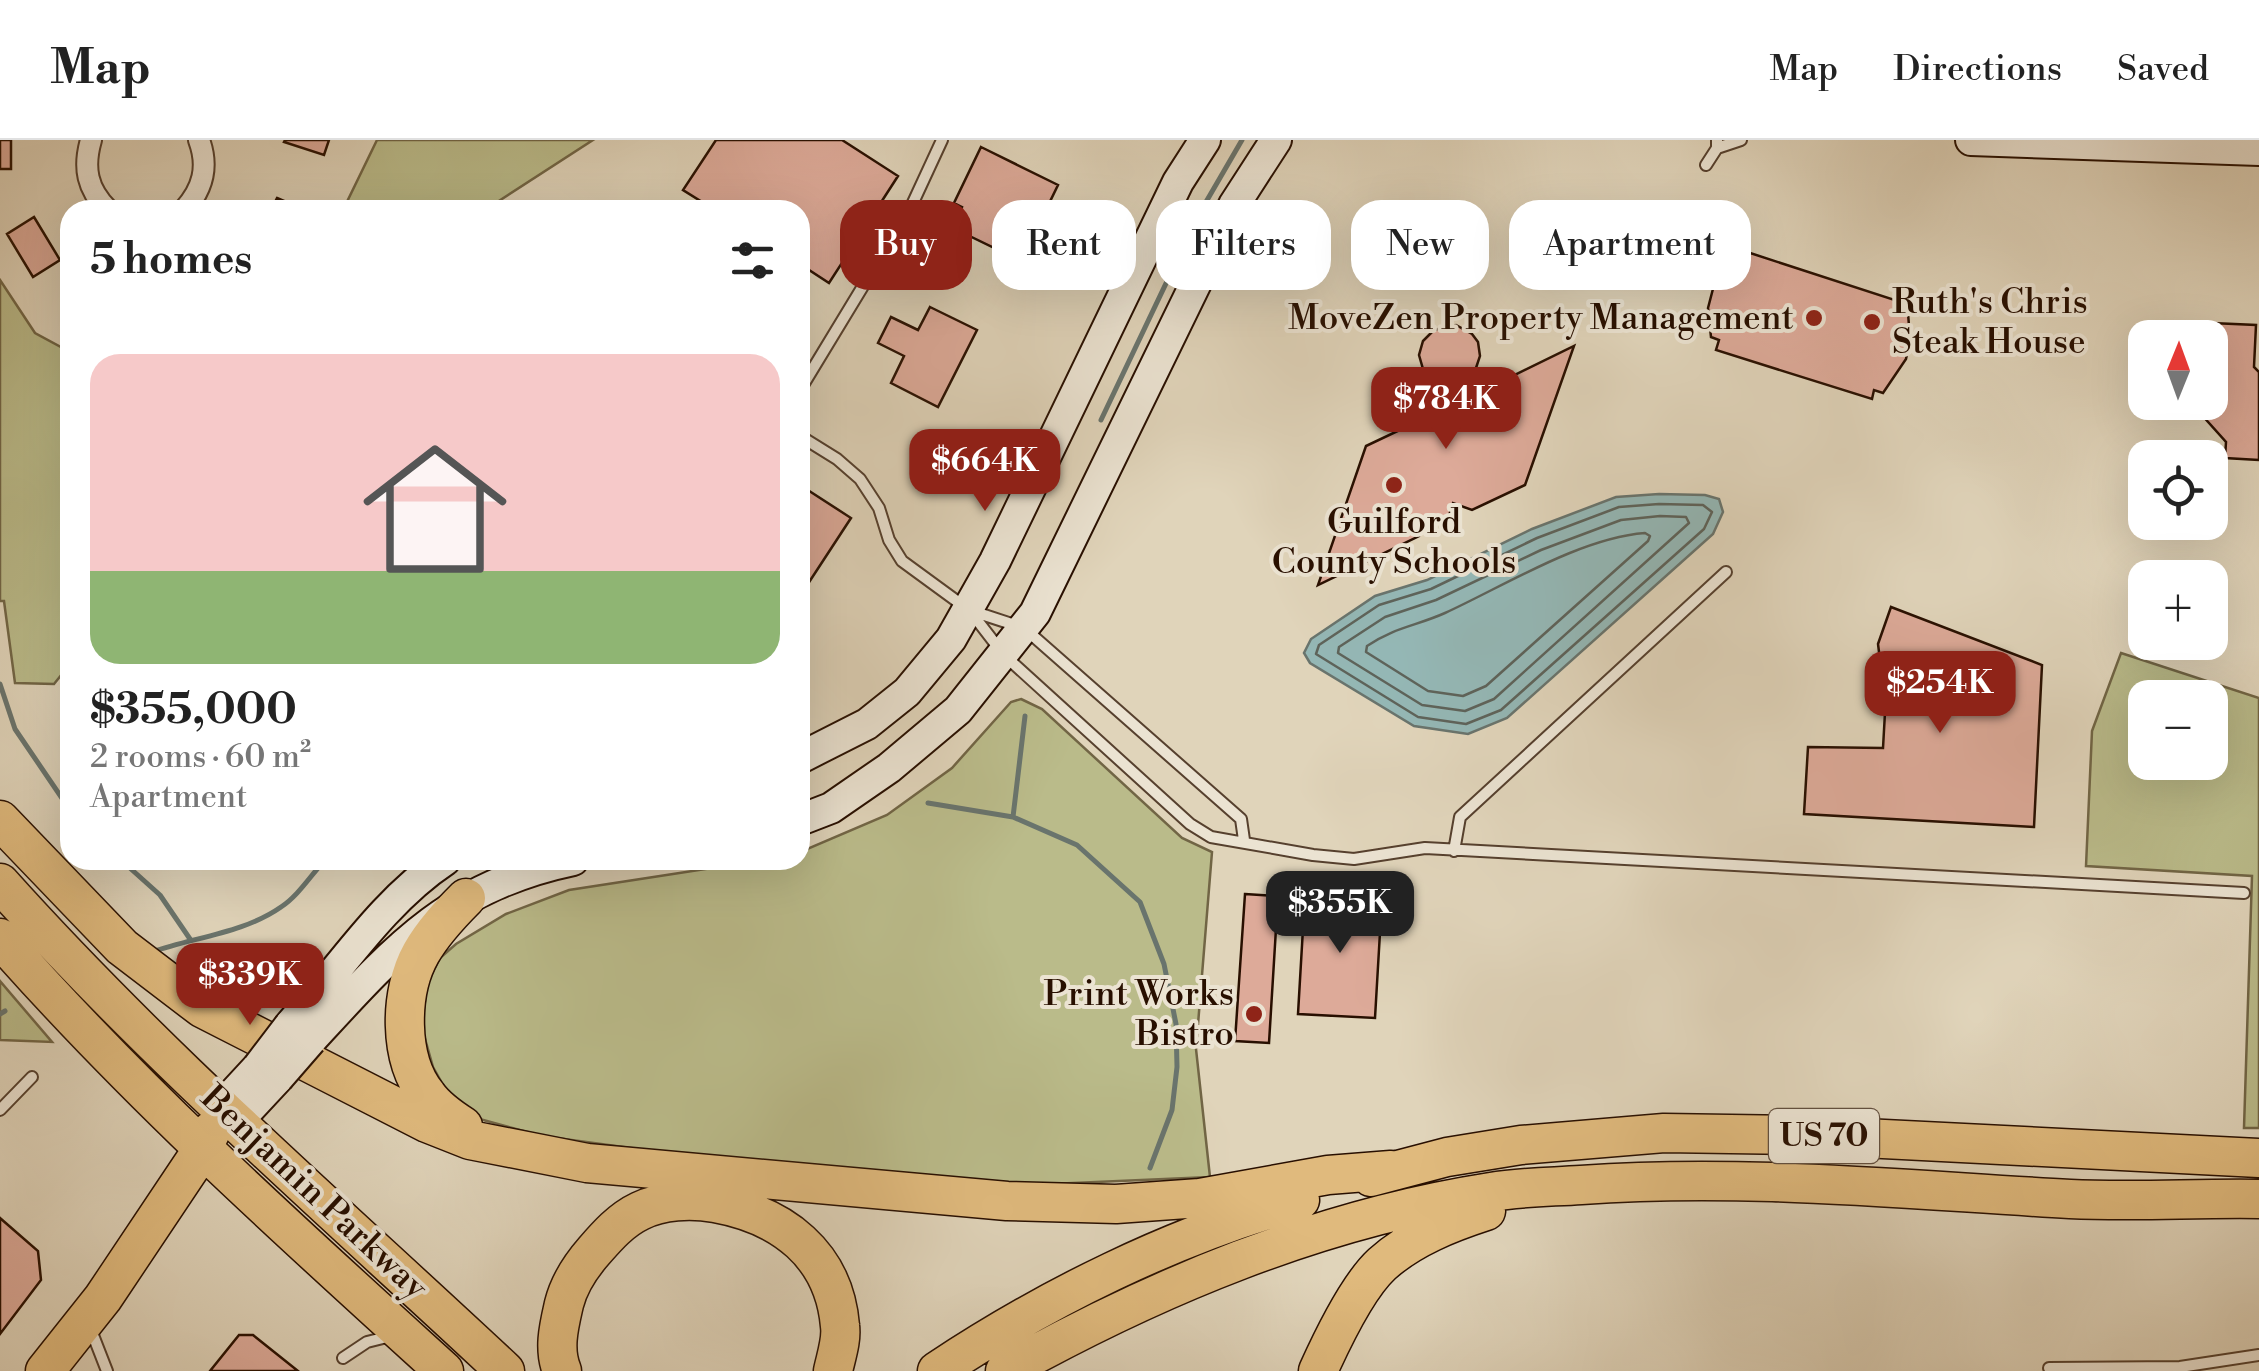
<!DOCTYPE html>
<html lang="en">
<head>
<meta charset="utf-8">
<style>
	:root { --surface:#fff; --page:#f6f6f6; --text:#222; --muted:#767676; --line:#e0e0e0; --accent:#8f2418 }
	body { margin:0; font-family:"Libre Bodoni",serif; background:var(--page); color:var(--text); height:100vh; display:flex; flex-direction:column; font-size:38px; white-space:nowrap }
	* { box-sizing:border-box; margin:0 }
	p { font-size:32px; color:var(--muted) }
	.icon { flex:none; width:55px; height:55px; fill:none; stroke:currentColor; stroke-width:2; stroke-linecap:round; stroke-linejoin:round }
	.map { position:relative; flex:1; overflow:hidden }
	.sheet { position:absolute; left:60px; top:60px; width:750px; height:670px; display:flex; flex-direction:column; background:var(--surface); border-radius:30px; box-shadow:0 10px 40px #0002 }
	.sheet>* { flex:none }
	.hud { position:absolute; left:840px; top:60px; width:950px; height:90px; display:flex; gap:20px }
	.needle { width:65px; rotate:1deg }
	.tools { position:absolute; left:2128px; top:180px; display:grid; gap:20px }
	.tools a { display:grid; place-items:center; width:100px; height:100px; border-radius:20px; background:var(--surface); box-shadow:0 10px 40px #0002; font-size:50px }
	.price { position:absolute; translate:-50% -85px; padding:0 22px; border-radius:20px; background:var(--accent); color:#fff; font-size:32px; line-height:65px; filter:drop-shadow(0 2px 5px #0008) }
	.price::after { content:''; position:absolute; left:50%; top:60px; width:30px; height:22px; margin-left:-15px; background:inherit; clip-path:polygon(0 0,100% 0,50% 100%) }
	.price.active { background:#222; color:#fff }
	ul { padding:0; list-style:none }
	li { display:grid; align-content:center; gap:20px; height:530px; padding:0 30px }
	li span { display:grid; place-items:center; height:310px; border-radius:30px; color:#555 }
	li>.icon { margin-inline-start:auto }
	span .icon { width:180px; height:180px; fill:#fffc; stroke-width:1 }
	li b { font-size:42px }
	h2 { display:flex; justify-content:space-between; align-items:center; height:120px; padding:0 30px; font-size:42px }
	.chip { padding:0 35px; border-radius:30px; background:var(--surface); box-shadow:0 10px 40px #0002; font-size:35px; line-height:90px }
	.chip.active { background:var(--accent); color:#fff }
	header { display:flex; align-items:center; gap:60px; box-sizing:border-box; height:140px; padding:0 50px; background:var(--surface); border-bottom:2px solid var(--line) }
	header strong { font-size:48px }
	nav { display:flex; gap:55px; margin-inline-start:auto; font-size:35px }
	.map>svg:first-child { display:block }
	.green { fill:#babb8a; stroke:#716545; stroke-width:2.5; fill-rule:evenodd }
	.water { fill:#94b7b5; stroke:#69746d; stroke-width:2.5 }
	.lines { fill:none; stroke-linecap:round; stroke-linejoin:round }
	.shore { stroke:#5e635a; stroke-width:2.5 }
	.stream { stroke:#69746d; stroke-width:5 }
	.building { fill:#da9; stroke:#280f00; stroke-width:2.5 }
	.lane-casing { stroke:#56402e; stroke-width:14 }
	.street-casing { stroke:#56402e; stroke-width:24 }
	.secondary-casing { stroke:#280f00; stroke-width:34 }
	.highway-casing { stroke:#280f00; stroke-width:41 }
	.lane { stroke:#ebe3d2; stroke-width:10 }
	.street { stroke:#ebe3d2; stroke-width:20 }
	.secondary { stroke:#ebe3d2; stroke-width:30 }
	.highway { stroke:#e0ba7d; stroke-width:38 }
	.secondary-bridge-casing { stroke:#280f00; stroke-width:34; stroke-linecap:butt }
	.secondary-bridge { stroke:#ebe3d2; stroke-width:30 }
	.poi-dot { fill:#8f2418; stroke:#ebe3d2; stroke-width:4 }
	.labels { text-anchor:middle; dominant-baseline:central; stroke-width:8; stroke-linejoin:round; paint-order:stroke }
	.shield { fill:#ebe3d2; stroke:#624f3f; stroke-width:2.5 }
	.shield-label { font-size:32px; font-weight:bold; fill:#280f00 }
	.poi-label { font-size:35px; fill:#280f00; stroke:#ebe3d2; text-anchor:end }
	.street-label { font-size:35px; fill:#280f00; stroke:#ebe3d2 }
</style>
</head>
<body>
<header>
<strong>Map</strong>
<nav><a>Map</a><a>Directions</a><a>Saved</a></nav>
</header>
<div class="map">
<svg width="2259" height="1231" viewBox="0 0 2259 1231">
	<rect width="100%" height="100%" fill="#e0d4ba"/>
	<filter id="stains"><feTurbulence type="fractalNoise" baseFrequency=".002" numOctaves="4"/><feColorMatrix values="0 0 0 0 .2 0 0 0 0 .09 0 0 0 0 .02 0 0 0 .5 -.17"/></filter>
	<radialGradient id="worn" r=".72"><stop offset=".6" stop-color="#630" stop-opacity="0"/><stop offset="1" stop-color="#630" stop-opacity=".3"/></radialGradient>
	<path class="green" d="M377,0H593L485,70H343Z
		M0,140L35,193L70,212V524L54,544L15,543L4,461H0Z
		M2121,513L2259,558V988H2244L2252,736L2086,726L2092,591ZM2145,558H2210V622H2145Z
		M1021,559L1042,569L1182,698L1212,712L1196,909L1210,1037L1002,1046L779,1028L542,996L476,978L451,959L433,927L422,888L427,844L440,818L456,804L506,774L569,750L764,720H800V712L887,675L952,628L1011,562Z
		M0,841L52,902L0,900Z"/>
	<path class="water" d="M1659,354L1705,355L1719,359L1723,372L1713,394L1507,578L1468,594L1414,586L1310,523L1304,513L1311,499L1375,456L1427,440L1532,389L1616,357Z"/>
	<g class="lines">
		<path class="shore" d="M1659,364L1703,365L1712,372L1704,389L1501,570L1466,584L1418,577L1316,514L1319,505L1379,465L1431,449L1537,398L1619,367Z
			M1660,376L1686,377L1689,383L1494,559L1465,571L1422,565L1338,513L1339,507L1385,477L1436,460L1541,410L1621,380Z
			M1645,393L1650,396L1648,401L1486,546L1463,556L1428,551L1366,512L1367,506C1395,487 1416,486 1445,473C1504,446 1580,398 1645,393Z"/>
		<path class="stream" d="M1101,280L1199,74L1242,0
			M0,544L15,589L70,670
			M928,663L1013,677L1077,705L1140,762L1164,824L1176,884L1177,927L1172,970L1150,1028
			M1013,677L1025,576
			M121,720L160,755L190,799
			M152,812C195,797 244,793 281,767C298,756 311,735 325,720
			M0,874L5,871"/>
	</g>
	<path class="building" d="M0,0H11V29H0Z
		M285,0H329L324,15L284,2Z
		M716,0H842L898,36L829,143L800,124V70H715L683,50Z
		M981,7L1058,45L1021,121L953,88L962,67L954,63Z
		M277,58L305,70H271Z
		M34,77L60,120L33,137L7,94Z
		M1747,112L1901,162L1900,170L1908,173L1910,199L1906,219L1883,253L1874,250L1872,259L1716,210L1719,200L1711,197L1708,168L1714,145L1726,127L1736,118L1744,121Z
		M930,167L977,190L938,267L891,243L904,216L878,203L891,177L918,190Z
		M2189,182L2256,185L2254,227L2259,232V320L2225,318L2226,302L2200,273L2185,272V262H2210V198H2188Z
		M1456,185L1472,194L1478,202L1480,216L1474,234L1482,251L1574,206L1525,345L1472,370L1453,363L1446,385L1427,378L1419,396L1318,445L1366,306L1457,263L1450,247L1437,245L1425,236L1419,215L1423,201L1434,190Z
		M800,345L851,378L800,456Z
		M1891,467L2042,525L2034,687L1804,674L1808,607L1883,608L1888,519L1880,520L1878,504Z
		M1245,754L1278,756L1269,903L1235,901Z
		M1305,754L1382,758L1375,878L1298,874Z
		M0,1078L38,1111L41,1140L0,1194Z
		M239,1195H253L298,1231H210Z"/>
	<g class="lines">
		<defs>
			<path id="lane" d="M1717,0V8L1741,0
				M1706,25L1717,8
				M800,250L911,67L942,0
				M800,296L837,319L860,339L879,368L889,400L902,421L969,470L1024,488L1241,679L1244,700
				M970,471L1004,515L1190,684L1211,697L1313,715L1354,719L1425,708L2244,753
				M1454,711L1460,677L1726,432
				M0,970L32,937
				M91,1190L107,1231
				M343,1218L367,1202L391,1196
				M2049,1228L2180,1227L2259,1215"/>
			<path id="street" d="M91,0C83,28 87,49 108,70
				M184,70C203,49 209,27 199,0"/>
			<path id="secondary" d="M1971,0L2259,10
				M800,618L867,584L907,552L951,499L995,421L1178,42L1205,0
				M800,680L831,668L889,628L958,570L1035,473L1234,65L1276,0
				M290,885C339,830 383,761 445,720
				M311,900C393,811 448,746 573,720
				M221,967L258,927
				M237,982L278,938"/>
			<path id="highway" d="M0,680L122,807L202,868L427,983L470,1000L587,1023L1007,1061L1116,1064L1200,1058L1328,1035L1391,1030
				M0,743C156,917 334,1071 505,1231
				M0,798C137,954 291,1092 444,1231
				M463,986C449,977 436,968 427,955C398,919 399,852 421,813C433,792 449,775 466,758
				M1371,1037L1447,1017L1521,1005L1664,993L1805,995L2259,1018
				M45,1231L103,1158L202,1010L211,991
				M562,1231C553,1209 559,1186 564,1164C569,1144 580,1127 594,1111C607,1096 621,1080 640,1071C662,1060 691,1059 715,1063C782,1075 834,1114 840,1186C842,1200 836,1217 833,1231
				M937,1231C1047,1158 1172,1096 1300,1060
				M1005,1231C1156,1147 1318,1079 1491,1052C1520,1047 1551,1047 1581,1045C1744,1033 1907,1050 2070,1059C2133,1062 2196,1058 2259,1059
				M1318,1231C1332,1200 1357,1147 1382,1124C1411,1098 1449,1083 1486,1071"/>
		</defs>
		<use href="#lane" class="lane-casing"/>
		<use href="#street" class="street-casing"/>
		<use href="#secondary" class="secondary-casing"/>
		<use href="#highway" class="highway-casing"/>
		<use href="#lane" class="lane"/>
		<use href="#street" class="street"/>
		<use href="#secondary" class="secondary"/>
		<use href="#highway" class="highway"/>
		<defs>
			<path id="secondary-bridge" d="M258,927L290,885
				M278,938L311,900"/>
		</defs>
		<use href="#secondary-bridge" class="secondary-bridge-casing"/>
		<use href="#secondary-bridge" class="secondary-bridge"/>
	</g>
	<g class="poi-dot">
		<circle cx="1814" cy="178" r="10"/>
		<circle cx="1872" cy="182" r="10"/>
		<circle cx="1394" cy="345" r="10"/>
		<circle cx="1254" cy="874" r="10"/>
	</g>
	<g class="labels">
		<rect class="shield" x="1769" y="969" width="110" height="54" rx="8"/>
		<g class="shield-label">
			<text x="1824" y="996">US 70</text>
		</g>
		<g class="poi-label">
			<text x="1892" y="162" text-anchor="start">Ruth's Chris<tspan x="1892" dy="40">Steak House</tspan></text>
			<text x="1794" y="178">MoveZen Property Management</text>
			<text x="1394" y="382" text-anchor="middle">Guilford<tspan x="1394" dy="40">County Schools</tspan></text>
			<text x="1234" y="854">Print Works<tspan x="1234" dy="40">Bistro</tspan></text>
		</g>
		<g class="street-label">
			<text transform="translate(314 1053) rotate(43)">Benjamin Parkway</text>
		</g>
	</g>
	<rect width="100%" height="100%" filter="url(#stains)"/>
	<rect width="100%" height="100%" fill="url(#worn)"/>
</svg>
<div class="tools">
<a><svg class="needle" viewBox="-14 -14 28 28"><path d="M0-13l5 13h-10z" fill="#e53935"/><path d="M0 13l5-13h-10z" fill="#767676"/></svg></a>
<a><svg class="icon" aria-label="locate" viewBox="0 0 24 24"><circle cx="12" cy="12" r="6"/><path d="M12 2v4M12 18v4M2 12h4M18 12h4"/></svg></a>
<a>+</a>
<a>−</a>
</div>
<b class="price" style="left:1446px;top:312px">$784K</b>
<b class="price" style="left:985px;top:374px">$664K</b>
<b class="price" style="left:1940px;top:596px">$254K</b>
<b class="price active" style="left:1340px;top:816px">$355K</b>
<b class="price" style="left:250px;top:888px">$339K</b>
<div class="hud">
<a class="chip active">Buy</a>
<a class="chip">Rent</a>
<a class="chip">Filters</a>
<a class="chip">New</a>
<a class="chip">Apartment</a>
</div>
<section class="sheet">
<h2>5 homes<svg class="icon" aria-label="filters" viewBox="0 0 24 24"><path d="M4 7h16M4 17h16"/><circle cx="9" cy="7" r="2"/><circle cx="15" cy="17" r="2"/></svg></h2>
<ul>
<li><span style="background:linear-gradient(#f6c9c9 70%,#8fb573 0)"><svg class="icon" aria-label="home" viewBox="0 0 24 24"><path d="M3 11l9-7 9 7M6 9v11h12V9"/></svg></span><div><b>$355,000</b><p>2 rooms · 60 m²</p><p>Apartment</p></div></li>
</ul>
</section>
</div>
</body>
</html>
